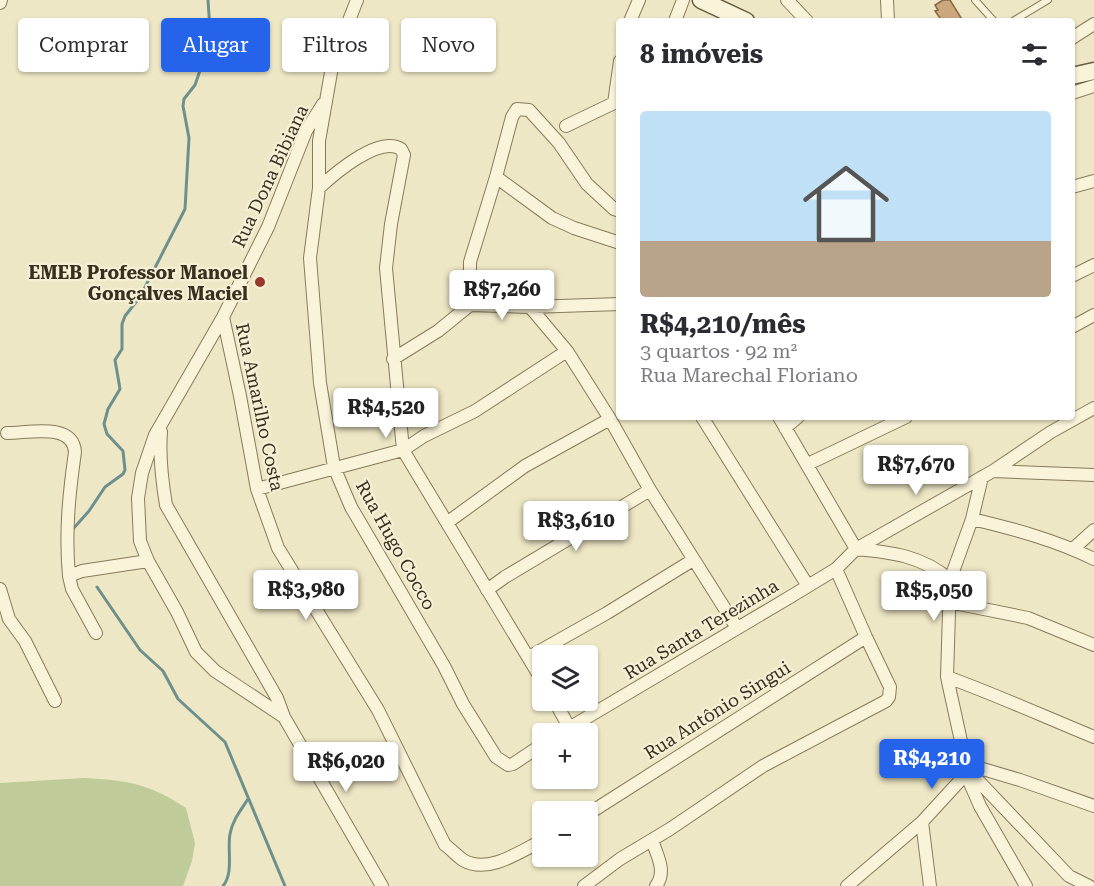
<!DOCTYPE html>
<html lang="pt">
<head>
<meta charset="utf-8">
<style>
	:root { --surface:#fff; --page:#f2f2f3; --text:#2b2b33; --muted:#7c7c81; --line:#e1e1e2; --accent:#2563eb }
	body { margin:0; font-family:"Roboto Serif",serif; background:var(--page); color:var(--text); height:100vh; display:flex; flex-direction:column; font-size:22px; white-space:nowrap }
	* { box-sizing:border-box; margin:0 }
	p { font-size:20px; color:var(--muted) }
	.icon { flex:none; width:33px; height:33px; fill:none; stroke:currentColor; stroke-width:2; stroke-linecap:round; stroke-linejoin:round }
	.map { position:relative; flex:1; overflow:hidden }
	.panel { position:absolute; left:616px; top:18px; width:459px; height:402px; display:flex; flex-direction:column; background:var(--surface); border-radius:6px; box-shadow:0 2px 4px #0004 }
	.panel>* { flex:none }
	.hud { position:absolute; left:18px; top:18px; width:508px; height:54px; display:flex; gap:12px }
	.fabs { position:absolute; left:532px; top:645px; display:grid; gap:12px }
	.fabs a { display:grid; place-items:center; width:66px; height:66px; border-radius:6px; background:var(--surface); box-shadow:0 2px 4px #0004; font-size:30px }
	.price { position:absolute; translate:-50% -51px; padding:0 14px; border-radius:6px; background:#fff; color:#222; font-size:20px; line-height:39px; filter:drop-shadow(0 2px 3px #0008) }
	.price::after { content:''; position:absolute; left:50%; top:36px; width:18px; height:14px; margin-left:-9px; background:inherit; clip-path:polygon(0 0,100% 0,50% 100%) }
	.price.selected { background:var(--accent); color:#fff }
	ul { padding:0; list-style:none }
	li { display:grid; align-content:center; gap:12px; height:318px; padding:0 24px }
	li+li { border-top:2px solid var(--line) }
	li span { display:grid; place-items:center; height:186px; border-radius:6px; color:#555 }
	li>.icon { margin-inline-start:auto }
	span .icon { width:108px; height:108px; fill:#fffc; stroke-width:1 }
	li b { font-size:26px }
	h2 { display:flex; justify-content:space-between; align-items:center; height:72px; padding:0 24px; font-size:26px }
	.chip { padding:0 21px; border-radius:6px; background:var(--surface); box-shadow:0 2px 4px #0004; font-size:21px; line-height:54px }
	.chip.selected { background:var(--accent); color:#fff }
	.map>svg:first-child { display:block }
	.green { fill:#bfcc99 }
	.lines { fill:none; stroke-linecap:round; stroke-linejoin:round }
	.stream { stroke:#6e908c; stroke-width:3 }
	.building { fill:#cba87c; stroke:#886742; stroke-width:1.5 }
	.lane-casing { stroke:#897a5b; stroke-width:8 }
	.street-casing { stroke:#897a5b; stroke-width:14 }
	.secondary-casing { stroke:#6b5b3f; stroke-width:19 }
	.lane { stroke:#f8f3d9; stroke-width:6 }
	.street { stroke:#f8f3d9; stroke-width:12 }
	.secondary { stroke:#f8f3d9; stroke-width:16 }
	.poi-dot { fill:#973a2c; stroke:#f5f0d5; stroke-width:2 }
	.labels { text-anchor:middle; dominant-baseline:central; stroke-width:4.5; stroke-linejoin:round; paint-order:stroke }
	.street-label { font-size:18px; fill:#392f1f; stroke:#f5f0d5 }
	.poi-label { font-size:18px; font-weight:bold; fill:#392f1f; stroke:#f5f0d5; text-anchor:end }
</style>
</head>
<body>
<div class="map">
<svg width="1094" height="886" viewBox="0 0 1094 886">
	<rect width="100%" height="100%" fill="#eee7c5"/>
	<path class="green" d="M84,778C127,780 150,784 186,808L195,843L192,861L183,886H0V783Z"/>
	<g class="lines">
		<path class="stream" d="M72,530L89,511L105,487L123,474L125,470L123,451L107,434L104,424L108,409L120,389L115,360L122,349V324L125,316L140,297L185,209L189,138L183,106L184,99L195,85L204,59L210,30L208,0
			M97,587L140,650L163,671L178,699L225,742L285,886
			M223,886C234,873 227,850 230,834C232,821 241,810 248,799"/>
	</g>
	<path class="building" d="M943,0H950L963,21H942L935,11L938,10L935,5Z"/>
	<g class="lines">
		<defs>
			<path id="lane" d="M975,0L994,21
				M1013,21L1048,0"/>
			<path id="street" d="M357,0L333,61L319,141V188L310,258L320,383L334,467L351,507L444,666L463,704L496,757L508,765L513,764L543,744
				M787,0L807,21
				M887,0L888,21
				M0,3L1,0
				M630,21L639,0
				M675,21L683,0
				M1072,38L1094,24
				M1072,93L1094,86
				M566,126L614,103L620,61
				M496,177L552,218L574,228L620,243
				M1072,187L1094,181
				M319,188C334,174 379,135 401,149L404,155L391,224L386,268L403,450L543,682
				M1072,276L1094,265
				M470,305V262L496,177L512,117L517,109L529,110L559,143L587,184L614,209L620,211
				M530,307L567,351L610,419L650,490L737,628
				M223,317L240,396L257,489L278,548L378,710L445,845C451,849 457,856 463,860C488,875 521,851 543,840
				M1072,327L1094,315
				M393,359L438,331L470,305L530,307L620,304
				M702,417L808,586
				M779,417L856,549
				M785,428L798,417
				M161,432C159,457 162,481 166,505L277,698L284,717L382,886
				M7,433C29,433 73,422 75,452C69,494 65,533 69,576
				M808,464L906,417
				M993,471L1094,475
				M982,477L972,519L950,580L947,677L966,764L967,769L1069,876L1089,886
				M257,489L403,450L424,436L475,411L567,351
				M972,519C1014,529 1055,540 1094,559
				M448,522L525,466L610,419
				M856,549C891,552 923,556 950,580
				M1073,549L1094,530
				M0,589L9,619L25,641L55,701
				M487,590L505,577L650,490
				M949,602L1028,618L1094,645
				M96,633L72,589L69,576L82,571L148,561
				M529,657L607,613L693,560
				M947,677C997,695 1045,717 1094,737
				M554,700L569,727
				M284,717L215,671L196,652L177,612L148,561L140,541L138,498L142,473L155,435L223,317L268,227L306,131L323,104
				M559,734L790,597L836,569L856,549L993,471L1051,432L1094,408
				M966,764L1020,780L1094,806
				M966,774L980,806L1026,886
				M588,814L866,637
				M922,822L930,886
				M652,840C657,856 667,871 656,886
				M584,886L620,859L670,829L763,766L886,701L889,697L890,687L866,637L836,569
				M847,886L922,822L966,774L967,769"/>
			<path id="secondary" d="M701,0L746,21
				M1072,76L1094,71"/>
		</defs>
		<use href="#lane" class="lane-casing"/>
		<use href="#street" class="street-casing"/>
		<use href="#secondary" class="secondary-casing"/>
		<use href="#lane" class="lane"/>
		<use href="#street" class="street"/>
		<use href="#secondary" class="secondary"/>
	</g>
	<circle class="poi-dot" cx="260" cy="282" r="6"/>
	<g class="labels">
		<g class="street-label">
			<text transform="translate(270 176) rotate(-65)">Rua Dona Bibiana</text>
			<text transform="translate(260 407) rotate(78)">Rua Amarilho Costa</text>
			<text transform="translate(396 545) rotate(61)">Rua Hugo Cocco</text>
			<text transform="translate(701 629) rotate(-31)">Rua Santa Terezinha</text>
			<text transform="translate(717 710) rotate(-32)">Rua Antônio Singui</text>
		</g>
		<g class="poi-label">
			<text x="248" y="272">EMEB Professor Manoel<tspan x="248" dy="21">Gonçalves Maciel</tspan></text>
		</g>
	</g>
</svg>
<div class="fabs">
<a><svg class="icon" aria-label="layers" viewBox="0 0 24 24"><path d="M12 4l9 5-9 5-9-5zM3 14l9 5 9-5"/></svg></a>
<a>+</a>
<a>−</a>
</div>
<b class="price" style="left:502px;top:321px">R$7,260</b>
<b class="price" style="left:386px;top:439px">R$4,520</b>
<b class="price" style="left:916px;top:496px">R$7,670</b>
<b class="price" style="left:576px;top:552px">R$3,610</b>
<b class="price" style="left:306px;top:621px">R$3,980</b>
<b class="price" style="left:934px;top:622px">R$5,050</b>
<b class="price selected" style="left:932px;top:790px">R$4,210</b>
<b class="price" style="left:346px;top:793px">R$6,020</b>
<div class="hud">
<a class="chip">Comprar</a>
<a class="chip selected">Alugar</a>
<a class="chip">Filtros</a>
<a class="chip">Novo</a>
</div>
<section class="panel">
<h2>8 imóveis<svg class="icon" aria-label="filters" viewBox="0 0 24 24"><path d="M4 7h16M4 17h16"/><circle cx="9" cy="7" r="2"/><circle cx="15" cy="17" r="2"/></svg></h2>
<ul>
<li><span style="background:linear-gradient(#bfe0f5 70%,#b9a48a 0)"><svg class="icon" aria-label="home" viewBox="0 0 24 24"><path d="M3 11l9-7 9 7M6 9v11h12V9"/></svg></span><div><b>R$4,210/mês</b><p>3 quartos · 92 m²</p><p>Rua Marechal Floriano</p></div></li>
</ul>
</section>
</div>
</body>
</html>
